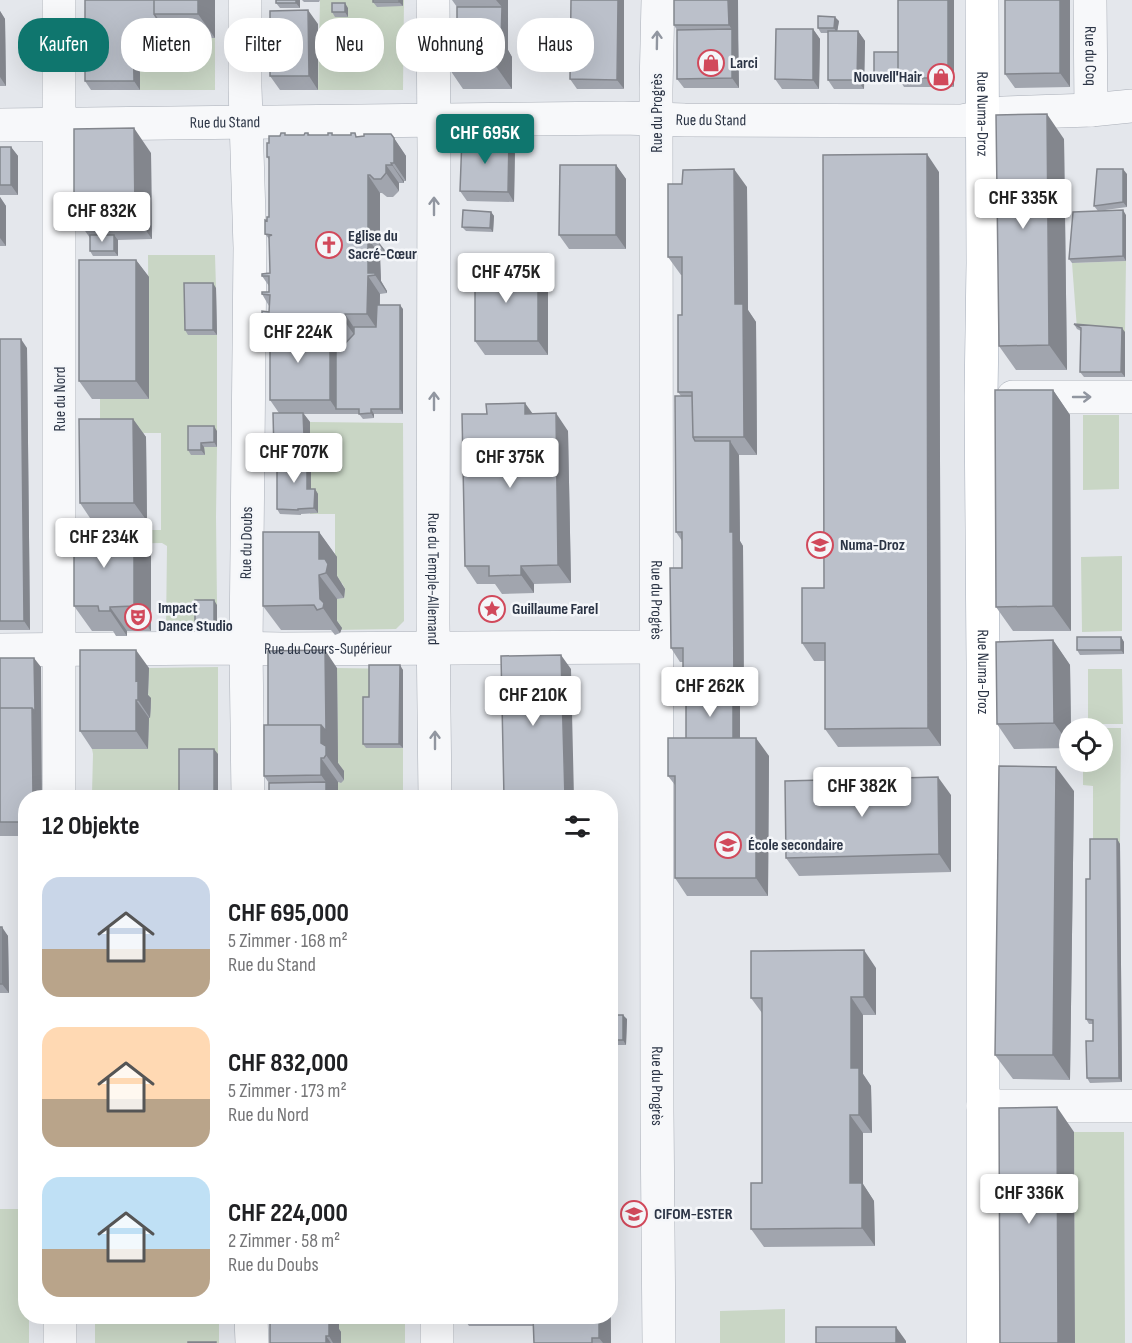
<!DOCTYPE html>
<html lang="de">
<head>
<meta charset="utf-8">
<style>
	:root { --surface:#fff; --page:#f6f6f6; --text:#202124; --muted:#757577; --accent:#0f766e }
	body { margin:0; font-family:"Sofia Sans Condensed",sans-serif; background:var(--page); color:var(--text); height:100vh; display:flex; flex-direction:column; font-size:22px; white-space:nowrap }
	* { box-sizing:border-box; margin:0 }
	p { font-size:20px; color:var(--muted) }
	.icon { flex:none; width:33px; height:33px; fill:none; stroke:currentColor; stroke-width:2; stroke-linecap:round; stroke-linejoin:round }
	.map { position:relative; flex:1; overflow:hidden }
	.side { position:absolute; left:18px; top:790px; width:600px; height:534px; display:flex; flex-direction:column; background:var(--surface); border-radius:24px; box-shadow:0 6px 24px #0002 }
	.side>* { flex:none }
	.top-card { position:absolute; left:18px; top:18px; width:600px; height:54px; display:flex; gap:12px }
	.tools { position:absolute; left:1059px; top:718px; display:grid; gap:12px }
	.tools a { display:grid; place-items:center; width:54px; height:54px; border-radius:50%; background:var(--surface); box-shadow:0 6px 24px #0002; font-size:30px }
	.price { position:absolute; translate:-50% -51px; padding:0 14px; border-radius:6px; background:#fff; color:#222; font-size:20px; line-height:39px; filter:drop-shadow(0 2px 3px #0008) }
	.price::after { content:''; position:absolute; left:50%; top:36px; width:18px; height:14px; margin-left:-9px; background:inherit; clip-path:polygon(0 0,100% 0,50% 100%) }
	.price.active { background:var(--accent); color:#fff }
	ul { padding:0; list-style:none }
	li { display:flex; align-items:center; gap:18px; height:150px; padding:0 24px }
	li span { display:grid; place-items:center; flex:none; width:168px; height:120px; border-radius:18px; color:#555 }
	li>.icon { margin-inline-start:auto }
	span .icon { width:72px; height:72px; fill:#fffc; stroke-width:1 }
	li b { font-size:26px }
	h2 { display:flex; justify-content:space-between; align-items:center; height:72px; padding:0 24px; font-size:26px }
	.pill { padding:0 21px; border-radius:24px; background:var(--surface); box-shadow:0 6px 24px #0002; font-size:21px; line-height:54px }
	.pill.active { background:var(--accent); color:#fff }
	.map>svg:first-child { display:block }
	.green { fill:#c9d6c5 }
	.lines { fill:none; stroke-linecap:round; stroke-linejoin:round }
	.minor-casing { stroke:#a9aeb7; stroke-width:34 }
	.major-casing { stroke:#a3abb8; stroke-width:34 }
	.minor { stroke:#f7f8fa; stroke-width:33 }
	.major { stroke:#fff; stroke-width:33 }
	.wall { fill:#a1a5ae }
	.shaded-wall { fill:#83868d }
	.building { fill:#bbc0ca; stroke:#83868d; stroke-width:1.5 }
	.oneway { stroke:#9196a0 }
	.labels { text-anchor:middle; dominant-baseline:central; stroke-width:5; stroke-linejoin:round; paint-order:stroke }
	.street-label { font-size:16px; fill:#2b3445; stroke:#f4f6f9 }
	.poi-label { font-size:16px; font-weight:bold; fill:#2b3445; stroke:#f4f6f9; text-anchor:start }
</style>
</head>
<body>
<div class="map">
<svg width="1132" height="1343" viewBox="0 0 1132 1343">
	<rect width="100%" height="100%" fill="#e4e7ec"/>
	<path class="green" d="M320,0H404L403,90H318Z
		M140,37L215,38V90H140Z
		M148,255H215L216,288L188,335H217V431H192L204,447H217L216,517L217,605H198V630H166L167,546L162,543L100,544V530H161V433H100V399H149Z
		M1126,261L1125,332L1077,329L1072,263Z
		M1083,415H1119V489L1083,490Z
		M310,422L403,423L404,621L396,629L337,630V599L344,598L345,589L342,583L337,584V557H335V514H310L311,462H306V445H310Z
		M1122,556V631L1082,632L1081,557Z
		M218,667V798H158L157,794H92L93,754L92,749H148L149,718H150L148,699L149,668Z
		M337,668L403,669L366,748H403V798H338V782L341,783L338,768Z
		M1088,669H1122L1123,724H1088Z
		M1084,728H1121L1120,844H1093V786L1083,785V762H1102V729H1084Z
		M1074,1132H1124L1125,1343H1075Z
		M0,1209H25L26,1317H29V1343H0Z
		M785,1309V1343H720V1311Z
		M95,1317H219V1343H95Z
		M339,1317H405V1343H341L339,1332Z"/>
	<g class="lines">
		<defs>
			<g id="minor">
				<path d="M245,0V87L250,248L246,648L248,798"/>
				<path id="s1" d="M433,0L434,152L433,623L435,798"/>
				<path id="s2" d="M658,0L656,89L657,1111L659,1343"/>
				<path id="s3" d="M1090,0L1091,110"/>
				<path id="s4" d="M0,125L623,118L685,120L962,121L1004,113L1091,110L1132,106"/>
				<path d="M1013,397H1132"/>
				<path id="s5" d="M0,650L217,648L282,649L657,647"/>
				<path d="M59,798V0"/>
				<path d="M983,1106H1132"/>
				<path d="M60,1317V1343"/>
				<path d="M251,1317L252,1343"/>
				<path d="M437,1317V1343"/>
			</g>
			<g id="major">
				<path id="s6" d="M982,0L983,263L981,397L983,662V1343"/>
			</g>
		</defs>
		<use href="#minor" class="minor-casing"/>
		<use href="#major" class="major-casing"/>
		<use href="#minor" class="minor"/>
		<use href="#major" class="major"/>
	</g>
	<path class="wall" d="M85,0H215V38L171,39L170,37H140V90H91L85,81Z
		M300,0V8H280L276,3Z
		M302,0H320L319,2H304Z
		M373,0H403V6L377,7L373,2Z
		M452,0H508V50L512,57V89H463L446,64L457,32V7Z
		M571,0L624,89H577L570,79Z
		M738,0L739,88H684L677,79V30L674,25Z
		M898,0L954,87H904L898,77H877L874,73L898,52Z
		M1005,0H1070V87L1015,88L1005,74Z
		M348,8V17H335L332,12Z
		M0,11L5,19L6,86H0Z
		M839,21L837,31H858L865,41L864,89H834L828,80V33H821L818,28Z
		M318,24V90H280L270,76Z
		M813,29L820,39L819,89H782L775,79Z
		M367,54L370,58V68H358L355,63Z
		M308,133L310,135H328L332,133L333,135L358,137L391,134L406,156V181H404V183H399V191L393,197H387L382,193H380V244L387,253V256H380L381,281L387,291V293L380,294V305L403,309V414H374V418L363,419L359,414H304L310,422V445H306V457H307L311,462V489H315L318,494V513L301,514V515L280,514L277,509V457L274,453L279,413L270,400L273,328L262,314L269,312V306L262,294L269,292V286L262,276L270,273V240L265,234L267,221L269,217V160L267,157L269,143L286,135H304Z
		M1064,139L1067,370H1016L999,346Z
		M0,147H11L18,156V195H0Z
		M515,148L514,202L467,201L460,191Z
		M151,153L152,239L118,240V256H93L90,251V238L74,215Z
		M616,165L626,179V249H569L559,235Z
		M939,172L941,746L838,747L825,729V661H814L802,643L824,588Z
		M1127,174V207L1098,211L1094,206Z
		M747,187L748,310L756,322L757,455H739L740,541L743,546L744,706H740V738L769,756L768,896H687L675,878V785L668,776L686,738V697L683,693V662H680L671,648L682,568V541L676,532L681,396L678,392L682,315V275H681L668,257Z
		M0,197L6,206V246H0Z
		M491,212L494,216L493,232L466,231L462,227Z
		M1126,215V261L1072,263L1069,259Z
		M136,260L149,277V399H92L79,381Z
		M548,282V355H485L475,341Z
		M216,288L217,335H188L185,330Z
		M1074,324L1125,332V377H1084L1080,372L1081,331L1077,329Z
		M0,339L27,348L30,630H0Z
		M1053,390L1070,415L1071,631H1013L996,607Z
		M533,414L568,431L571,583L534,584V593L502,594L495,584H477L465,566Z
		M133,419L146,437L147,521H92L80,503Z
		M217,431V447H204L205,455H191L188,450Z
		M134,531L151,556V631H127V636H116L113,631H92L74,606Z
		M319,532L337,557V576L345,589L344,598L337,599V621L342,628L340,633L335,635L331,630H281L263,606Z
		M217,605V631L198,630L195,625Z
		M1121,637L1124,642V654L1080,655L1077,650Z
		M1053,640L1070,665L1071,729H1070V748L1014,749L997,724Z
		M0,658L41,667L26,798V836H0Z
		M149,668L148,695L151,698V708L150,718H149L148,749H92L80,731Z
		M337,668L338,763L344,771V780L341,783L338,782V798H269V783L264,776L268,725Z
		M403,670V748H366L363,744L369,697Z
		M1074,791L1070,1080L1013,1079L995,1055Z
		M951,795V872L799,876L786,858Z
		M1117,839L1120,844L1122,1082L1090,1083L1087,1078L1093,1041V1024H1089L1086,1019L1090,879Z
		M0,927L8,936L9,993H0Z
		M876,968V1015H863V1074L871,1086L872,1133H863V1184L874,1201L875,1246L764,1247L751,1229L762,1183V1013L751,998Z
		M610,1015L627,1019L626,1045H610Z
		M463,1317H610L611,1343H534V1326H469Z
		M339,1329L341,1332V1343H270Z"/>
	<path class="shaded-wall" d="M198,0H215V38L198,14Z
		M296,0H300V8L296,3Z
		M399,0H403V6L399,2Z
		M496,0H508V50L512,57V89L495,65V32L502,7Z
		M618,0H624V89L617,80Z
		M728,0H738V39L729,25Z
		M948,0H954V87L948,78Z
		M1060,0H1070V87L1060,73Z
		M345,3L348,8V17L345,12Z
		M308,10L318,24V90L309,76Z
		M0,11L5,19L6,86L0,77Z
		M835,17L839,21L837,33L834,28Z
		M133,28L140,37V90L134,81Z
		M732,29L738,39L739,88L732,78Z
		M813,29L820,39L819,89L813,80Z
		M858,31L865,41L864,89L857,80Z
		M367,54L370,58V68L367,63Z
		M1047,114L1064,139L1067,370L1049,345Z
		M134,128L151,153L152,239L135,215Z
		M394,138L406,156V181L394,163Z
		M509,138L515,148L514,202L508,192Z
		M11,147L18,156V195L11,185Z
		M927,154L939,172L941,746L928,728Z
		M391,163L404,181V183L392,165Z
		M386,165L399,183V191L386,173Z
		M616,165L626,179V249L616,235Z
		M734,169L747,187L748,310L756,322L757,455L744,437L735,304Z
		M1123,169L1127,174V207L1123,202Z
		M368,175L380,193V244L387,253V256L375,238L368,235Z
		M0,197L6,206V246L0,238Z
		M1123,210L1126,215V261L1123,256Z
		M491,212L494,216L493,232L490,228Z
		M114,235L118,240V256L114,251Z
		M368,238L380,256L381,281L387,291V293L375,275L368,273Z
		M136,260L149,277V399L136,381Z
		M538,268L548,282V355L538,341Z
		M368,276L380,294L379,332L367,314Z
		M213,283L216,288L217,335L213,330Z
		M400,305L403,309V414L400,409Z
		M345,314L357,332L358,340L345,322Z
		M1122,328L1125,332V377L1121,372Z
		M21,339L27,348L30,630L24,621Z
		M330,339L339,353L336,409L330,400Z
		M1053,390L1070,415L1071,631L1053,606Z
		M525,403L538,421L525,414Z
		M371,409L374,414V418L371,413Z
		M303,413L310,422V445L304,436Z
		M556,413L568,431L571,583L558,565Z
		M133,419L146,437L147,521L134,503Z
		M214,426L217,431V447L214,442Z
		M300,436L306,445V462L299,452Z
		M730,441L739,455L740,541L743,546L744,706L734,692L730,532Z
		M201,443L204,447L205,455L201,450Z
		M307,457L311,462V493L307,489Z
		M315,489L318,494V513L314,508Z
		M134,531L151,556V631L134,606Z
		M319,532L337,557V576L345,589L344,598L326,573L319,559Z
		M521,566L534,584V593L521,575Z
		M319,575L337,599V621L342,628L340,633L323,608L320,599Z
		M214,600L217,605V631L214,626Z
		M110,607L127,631V636L110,611Z
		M1121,637L1124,642V654L1121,650Z
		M1053,640L1070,665L1071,729H1070V745L1054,723Z
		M136,650L149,668L148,695L151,698L150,718L138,700L136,681Z
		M325,650L337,668L338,763L344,771V780L326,755L321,743V725Z
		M561,655L571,669L574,798H565Z
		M34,658L41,667L42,798H33L32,708Z
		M400,665L403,670V748L399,744Z
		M733,697L740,706V756L733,747Z
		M136,700L149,718L148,749L136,731Z
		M756,738L769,756L768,896L756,878Z
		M214,749L218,754V798H214Z
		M321,758L338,782V798H337L321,775Z
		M1056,767L1074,791L1070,1080L1053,1055Z
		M938,777L951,795V872L939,854Z
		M326,782L337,798H326Z
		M1117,839L1120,844L1122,1082L1119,1078Z
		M2,927L8,936L9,993L2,984Z
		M864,950L876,968V1015L864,997Z
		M851,997L863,1015V1074L871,1086L872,1133L859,1115L851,1068Z
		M623,1015L627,1019L626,1045L623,1040Z
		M1057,1107L1074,1132L1075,1343H1058Z
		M850,1115L863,1133V1184L874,1201L875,1246L862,1228L850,1183Z
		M610,1169L611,1343H603L599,1338V1317H610Z
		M328,1317H339V1329L341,1332V1343H333L329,1336Z
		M896,1327L906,1341V1343H896Z
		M326,1336L331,1343H326Z"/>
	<path class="building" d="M85,0H154V14L163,28H133L134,81H85Z
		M154,0H198V14H154Z
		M276,0H296V3H276Z
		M373,0H399V2H373Z
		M571,0H618L617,80L570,79Z
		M674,0H728L729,25H674Z
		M898,0H948V78H898Z
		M1005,0H1060V73L1005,74Z
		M332,3H345V12H332Z
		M457,7H502L501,41L495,32H457Z
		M308,10L309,76H270V11Z
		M818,16L835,17L834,28H818Z
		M732,29V78L677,79V30Z
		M776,29H813V80L775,79Z
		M828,31H858L857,80H828Z
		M446,32H495V65L446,64Z
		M874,52H898V72L874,73Z
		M355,54H367V63H355Z
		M1047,114L1049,345L999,346L996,115Z
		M134,128L135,215H74V129Z
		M281,133H285V135H304L305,133H308V135H328V133H332V135H351V133H355L356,137L364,136V134H391L394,138V163H391L392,165H386V173L381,179H374L370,175H368V235H375V238H368V273H375V275L368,276L367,314H345V322L332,334L310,335L298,322V315L262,314V311L269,312L270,295L262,294V292H269V276H262V274L270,273L269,236L272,235L265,234V220L267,221V217H269V157H267V143H269V136H280Z
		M462,137L509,138L508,192L460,191Z
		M0,147H11V185H0Z
		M927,154L928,728L825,729V643H802V588H824L823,155Z
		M560,165H616V235H559Z
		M734,169L735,304H743L744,437H693L692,392H678V315H682V257H668V184H682L683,170Z
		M1097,169H1123V202L1094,206Z
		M463,210L491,212L490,228L462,227Z
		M1123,210V256L1069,259L1073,212Z
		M90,235H114V251H90Z
		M79,260H136V381H79Z
		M475,268H538V341H475Z
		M184,283H213V330H185Z
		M377,305H400V409H371V413L359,414V409H336V348H341L354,334V327H376Z
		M273,319H298V322L301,326L312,339H330V400H270V343H273Z
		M1074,324L1122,328L1121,372H1080L1081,328Z
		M0,339H21L24,621H0Z
		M995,390H1053V606L996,607Z
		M675,396H692L693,437L695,441H730V532H733L734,692L683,693V648H671L670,568H682V532H676Z
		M525,403V414L556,413L558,565L521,566V575L489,576V566H465L462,414H487L486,404Z
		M273,413H303L304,436H300L299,452L274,453Z
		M79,419H133L134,503H80Z
		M188,426H214V442L201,443V450H188Z
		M277,457H307V489H315L314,508L298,509V510L277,509Z
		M134,531V606L110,607V611H99L98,606H74V532Z
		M263,532H319V559H325L328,564L326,573L319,575L320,599L324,603L323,608L317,610L314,605L263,606Z
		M195,600H214V626L195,625Z
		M1077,637H1121V650H1077Z
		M1053,640L1054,723L997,724L996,642Z
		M80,650H136V681L138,680V700H136V731H80Z
		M325,650L326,731L321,725H268V651Z
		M561,655L565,798H504L501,656Z
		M0,658H34L35,712L32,708H0Z
		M369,665H400L399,744H363V697H369Z
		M686,697H733V738H686Z
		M0,708H32L33,798H26V822H0Z
		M264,725H321V743L326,746V755L324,758H321V775L264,776Z
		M668,738H756V878H675V776H668Z
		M179,749H214V798H179Z
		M999,766L1056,767L1053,1055H995Z
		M938,777L939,854L786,858L785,781Z
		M326,782V798H269V783Z
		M146,796V798H121V797Z
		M89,797H103V798H89Z
		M1090,839H1117L1119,1078H1087L1086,1041H1093V1020L1086,1019V879H1090Z
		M0,927H2V984H0Z
		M864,950V997H851V1068H859V1115H850V1183H862V1228L751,1229V1183H762V998H751V951Z
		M610,1015H623V1040H610Z
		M1057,1107L1058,1343H1000L999,1108Z
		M270,1317H329V1336H326V1343H270Z
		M533,1317H599V1338H592V1343H534Z
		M816,1327H896V1343H816Z
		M188,1342H216V1343H188Z"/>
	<defs><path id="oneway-shaft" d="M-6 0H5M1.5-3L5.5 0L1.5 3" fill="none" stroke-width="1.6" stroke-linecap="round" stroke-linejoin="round" transform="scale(1.5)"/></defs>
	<g class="oneway">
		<use href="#oneway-shaft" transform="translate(657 40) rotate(-89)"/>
		<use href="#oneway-shaft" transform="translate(434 206) rotate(-90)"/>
		<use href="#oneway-shaft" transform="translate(1082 397)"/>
		<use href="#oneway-shaft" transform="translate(434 401) rotate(-90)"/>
		<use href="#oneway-shaft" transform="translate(435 740) rotate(-90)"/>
	</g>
	<defs>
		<symbol id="shop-ring" viewBox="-11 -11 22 22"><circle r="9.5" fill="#f4f6f9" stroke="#d1495b" stroke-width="1.5"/><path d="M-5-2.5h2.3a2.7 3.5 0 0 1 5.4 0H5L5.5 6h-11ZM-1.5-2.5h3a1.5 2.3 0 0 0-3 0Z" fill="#d1495b"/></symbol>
		<symbol id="church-ring" viewBox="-11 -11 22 22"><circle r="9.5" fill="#f4f6f9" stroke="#d1495b" stroke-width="1.5"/><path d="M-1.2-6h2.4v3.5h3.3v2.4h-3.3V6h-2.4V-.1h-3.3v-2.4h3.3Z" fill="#d1495b"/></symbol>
		<symbol id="school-ring" viewBox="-11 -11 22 22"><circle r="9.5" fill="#f4f6f9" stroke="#d1495b" stroke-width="1.5"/><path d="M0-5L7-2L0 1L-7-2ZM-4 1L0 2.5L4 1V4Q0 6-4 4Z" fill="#d1495b"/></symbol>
		<symbol id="sight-ring" viewBox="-11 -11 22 22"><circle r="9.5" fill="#f4f6f9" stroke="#d1495b" stroke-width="1.5"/><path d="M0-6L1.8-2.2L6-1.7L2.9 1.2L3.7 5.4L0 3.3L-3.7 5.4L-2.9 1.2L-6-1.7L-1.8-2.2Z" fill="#d1495b"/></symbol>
		<symbol id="theatre-ring" viewBox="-11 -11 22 22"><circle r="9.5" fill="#f4f6f9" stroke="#d1495b" stroke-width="1.5"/><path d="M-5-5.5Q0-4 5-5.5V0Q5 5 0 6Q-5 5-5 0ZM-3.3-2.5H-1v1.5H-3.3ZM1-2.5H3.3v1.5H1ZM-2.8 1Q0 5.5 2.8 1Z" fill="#d1495b"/></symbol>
		<symbol id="university-ring" viewBox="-11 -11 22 22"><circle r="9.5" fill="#f4f6f9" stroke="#d1495b" stroke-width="1.5"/><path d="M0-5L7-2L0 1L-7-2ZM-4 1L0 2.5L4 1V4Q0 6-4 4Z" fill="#d1495b"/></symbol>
	</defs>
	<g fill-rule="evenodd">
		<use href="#shop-ring" x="696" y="48" width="30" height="30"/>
		<use href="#shop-ring" x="926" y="62" width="30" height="30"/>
		<use href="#church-ring" x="314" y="230" width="30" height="30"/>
		<use href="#school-ring" x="805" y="530" width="30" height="30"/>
		<use href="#sight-ring" x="477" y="594" width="30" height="30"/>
		<use href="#theatre-ring" x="123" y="602" width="30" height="30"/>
		<use href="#school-ring" x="713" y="830" width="30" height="30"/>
		<use href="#university-ring" x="619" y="1199" width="30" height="30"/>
	</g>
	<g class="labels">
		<g class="street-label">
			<text stroke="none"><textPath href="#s3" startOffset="56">Rue du Coq</textPath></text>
			<text transform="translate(657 113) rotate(-90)">Rue du Progrès</text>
			<text stroke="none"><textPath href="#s6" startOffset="114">Rue Numa-Droz</textPath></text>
			<text stroke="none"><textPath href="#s4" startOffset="711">Rue du Stand</textPath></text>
			<text stroke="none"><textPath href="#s4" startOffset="225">Rue du Stand</textPath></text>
			<text transform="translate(60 399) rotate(-90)">Rue du Nord</text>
			<text transform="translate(247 543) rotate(-89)">Rue du Doubs</text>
			<text stroke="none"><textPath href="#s1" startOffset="579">Rue du Temple-Allemand</textPath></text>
			<text stroke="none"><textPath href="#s2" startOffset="600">Rue du Progrès</textPath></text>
			<text stroke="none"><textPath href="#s5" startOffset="328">Rue du Cours-Supérieur</textPath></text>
			<text stroke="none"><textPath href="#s6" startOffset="672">Rue Numa-Droz</textPath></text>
			<text stroke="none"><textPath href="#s2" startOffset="1086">Rue du Progrès</textPath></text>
		</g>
		<g class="poi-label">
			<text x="730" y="63">Larci</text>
			<text x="922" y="77" text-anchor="end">Nouvell'Hair</text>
			<text x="348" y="236">Eglise du<tspan x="348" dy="18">Sacré-Cœur</tspan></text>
			<text x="840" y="545">Numa-Droz</text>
			<text x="158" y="608">Impact<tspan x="158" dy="18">Dance Studio</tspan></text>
			<text x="512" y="609">Guillaume Farel</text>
			<text x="748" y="845">École secondaire</text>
			<text x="654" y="1214">CIFOM-ESTER</text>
		</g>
	</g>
</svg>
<div class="tools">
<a><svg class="icon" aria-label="locate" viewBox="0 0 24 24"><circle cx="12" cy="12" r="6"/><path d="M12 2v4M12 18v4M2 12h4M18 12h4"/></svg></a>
</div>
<b class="price active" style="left:485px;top:165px">CHF 695K</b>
<b class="price" style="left:1023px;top:230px">CHF 335K</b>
<b class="price" style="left:102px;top:243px">CHF 832K</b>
<b class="price" style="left:506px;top:304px">CHF 475K</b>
<b class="price" style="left:298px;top:364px">CHF 224K</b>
<b class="price" style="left:294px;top:484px">CHF 707K</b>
<b class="price" style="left:510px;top:489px">CHF 375K</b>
<b class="price" style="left:104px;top:569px">CHF 234K</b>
<b class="price" style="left:710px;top:718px">CHF 262K</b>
<b class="price" style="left:533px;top:727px">CHF 210K</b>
<b class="price" style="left:862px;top:818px">CHF 382K</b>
<b class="price" style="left:1029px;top:1225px">CHF 336K</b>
<div class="top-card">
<a class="pill active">Kaufen</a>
<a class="pill">Mieten</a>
<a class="pill">Filter</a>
<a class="pill">Neu</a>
<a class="pill">Wohnung</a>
<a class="pill">Haus</a>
</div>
<section class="side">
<h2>12 Objekte<svg class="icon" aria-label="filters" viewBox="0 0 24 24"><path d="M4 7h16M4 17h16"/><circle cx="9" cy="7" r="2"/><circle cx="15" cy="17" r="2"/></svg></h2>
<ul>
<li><span style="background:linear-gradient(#c9d6e8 60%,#b9a48a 0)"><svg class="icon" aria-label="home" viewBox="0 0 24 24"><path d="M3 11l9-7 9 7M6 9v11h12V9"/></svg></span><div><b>CHF 695,000</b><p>5 Zimmer · 168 m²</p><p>Rue du Stand</p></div></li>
<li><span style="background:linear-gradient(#ffd9b3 60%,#b9a48a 0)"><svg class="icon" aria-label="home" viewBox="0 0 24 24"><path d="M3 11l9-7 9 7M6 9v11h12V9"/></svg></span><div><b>CHF 832,000</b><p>5 Zimmer · 173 m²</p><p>Rue du Nord</p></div></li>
<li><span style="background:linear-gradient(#bfe0f5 60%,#b9a48a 0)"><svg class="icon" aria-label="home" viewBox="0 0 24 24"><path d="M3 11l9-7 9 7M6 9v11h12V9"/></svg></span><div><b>CHF 224,000</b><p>2 Zimmer · 58 m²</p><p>Rue du Doubs</p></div></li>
</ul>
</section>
</div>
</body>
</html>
